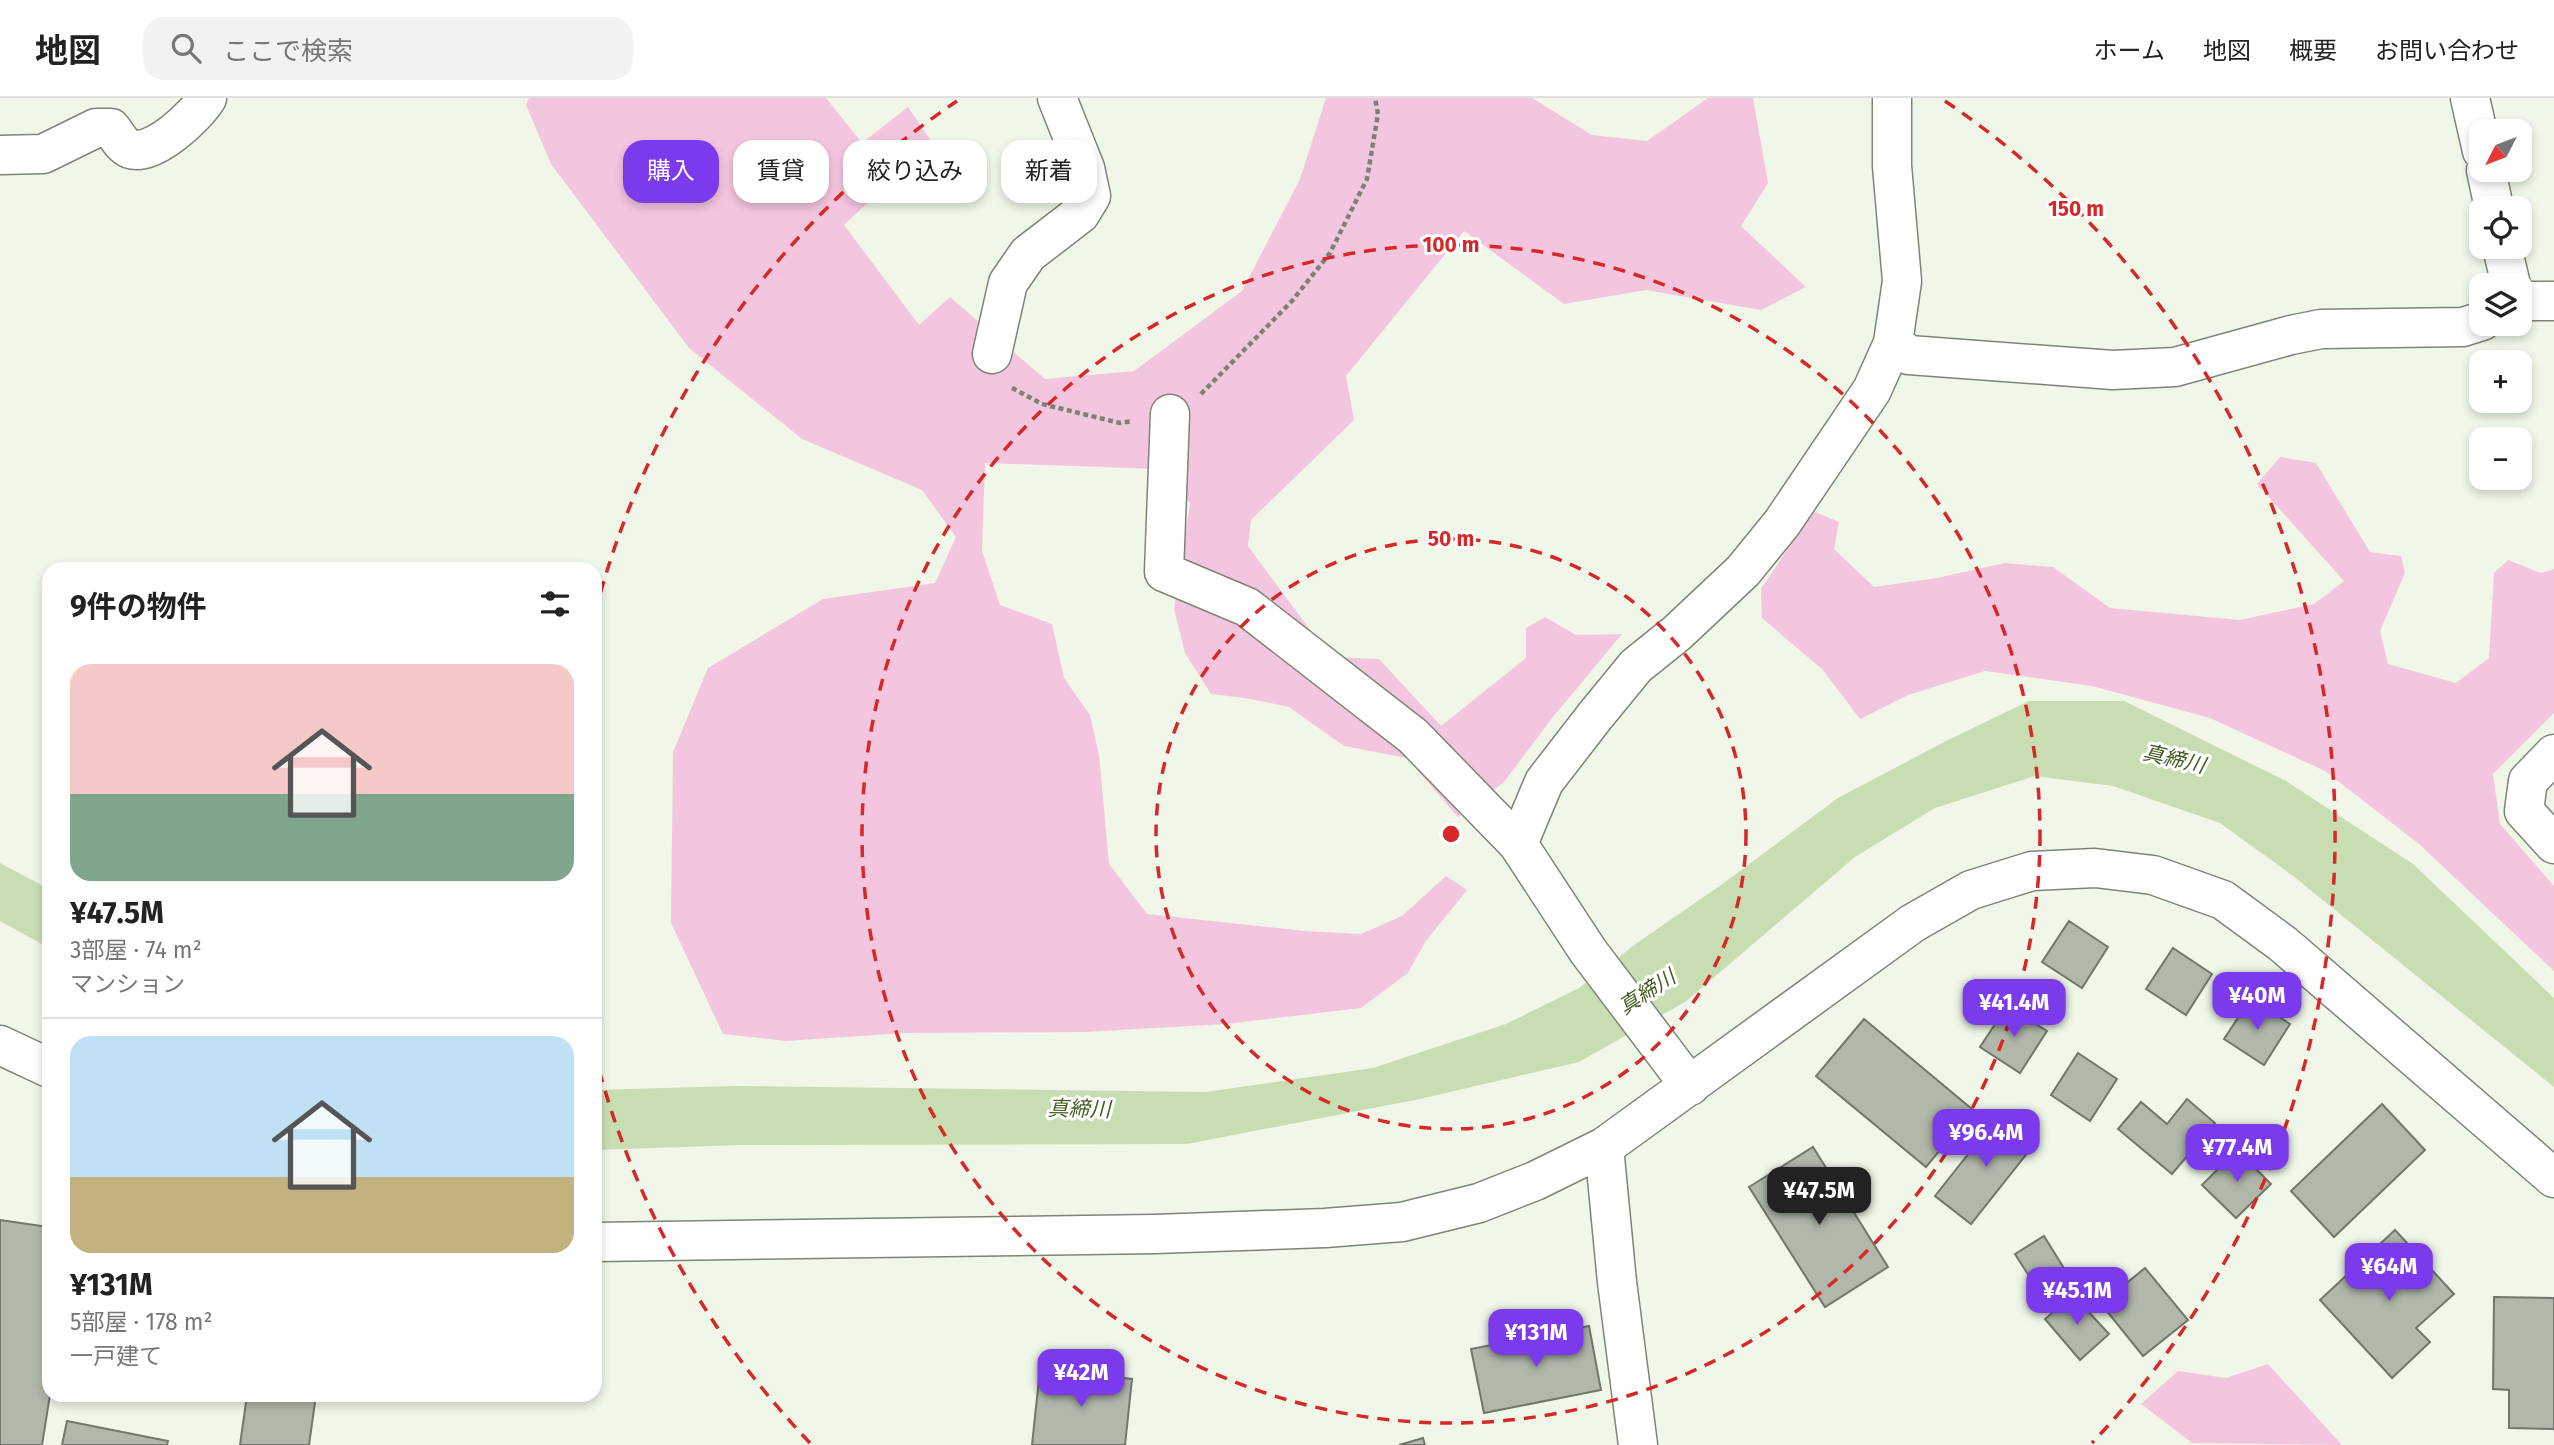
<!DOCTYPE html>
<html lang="ja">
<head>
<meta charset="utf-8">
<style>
	:root { --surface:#fff; --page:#f2f2f2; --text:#222; --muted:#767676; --line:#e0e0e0; --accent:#7c3aed }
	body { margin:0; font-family:"Fira Sans","Noto Sans JP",sans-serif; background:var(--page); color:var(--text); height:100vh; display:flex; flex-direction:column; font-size:26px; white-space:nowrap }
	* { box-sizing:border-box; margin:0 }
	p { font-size:23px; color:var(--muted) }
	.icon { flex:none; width:38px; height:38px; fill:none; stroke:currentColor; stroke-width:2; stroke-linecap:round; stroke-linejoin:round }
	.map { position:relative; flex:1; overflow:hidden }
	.sheet { position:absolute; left:42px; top:464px; width:560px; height:840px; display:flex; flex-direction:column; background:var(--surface); border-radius:21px; box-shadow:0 4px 10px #0003 }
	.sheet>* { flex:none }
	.hud { position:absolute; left:623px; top:42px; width:665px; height:63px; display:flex; gap:14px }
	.needle { width:46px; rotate:228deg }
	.fabs { position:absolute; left:2469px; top:21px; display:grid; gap:14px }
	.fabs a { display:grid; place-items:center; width:63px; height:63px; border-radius:14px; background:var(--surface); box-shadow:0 4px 10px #0003; font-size:35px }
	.price { position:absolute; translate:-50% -60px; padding:0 16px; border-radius:14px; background:var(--accent); color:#fff; font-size:23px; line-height:46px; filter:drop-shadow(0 2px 4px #0008) }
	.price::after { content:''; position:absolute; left:50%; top:42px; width:21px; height:16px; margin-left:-10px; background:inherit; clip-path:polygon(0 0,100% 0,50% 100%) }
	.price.active { background:#222; color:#fff }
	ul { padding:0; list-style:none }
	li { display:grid; align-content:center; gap:14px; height:371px; padding:0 28px }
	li+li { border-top:2px solid var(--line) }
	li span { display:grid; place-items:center; height:217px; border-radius:21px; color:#555 }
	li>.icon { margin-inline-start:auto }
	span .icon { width:126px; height:126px; fill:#fffc; stroke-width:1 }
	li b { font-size:30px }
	h2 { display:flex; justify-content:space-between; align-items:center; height:84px; padding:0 28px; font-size:30px }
	.chip { padding:0 24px; border-radius:21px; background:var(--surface); box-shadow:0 4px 10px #0003; font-size:24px; line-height:63px }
	.chip.active { background:var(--accent); color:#fff }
	header { display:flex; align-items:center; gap:42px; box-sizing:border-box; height:98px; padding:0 35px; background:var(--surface); border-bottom:2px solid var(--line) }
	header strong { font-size:33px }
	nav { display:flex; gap:38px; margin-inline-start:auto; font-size:24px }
	.search { width:490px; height:63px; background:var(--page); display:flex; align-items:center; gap:18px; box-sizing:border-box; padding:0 24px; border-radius:21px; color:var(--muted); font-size:26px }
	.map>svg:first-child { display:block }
	.green { fill:#f4c5de }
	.water { fill:#c9ddb2 }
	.building { fill:#b1b8aa; stroke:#71776a; stroke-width:2 }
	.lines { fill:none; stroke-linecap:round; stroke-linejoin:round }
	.minor-casing { stroke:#7e8477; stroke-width:41 }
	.path { stroke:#7d8278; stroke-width:4.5; stroke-dasharray:5 3.5; stroke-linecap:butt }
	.minor { stroke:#fff; stroke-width:38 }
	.ring { fill:none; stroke:#d62828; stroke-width:3.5; stroke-dasharray:12 9 }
	.labels { text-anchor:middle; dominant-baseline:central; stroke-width:6; stroke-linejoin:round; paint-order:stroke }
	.water-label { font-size:21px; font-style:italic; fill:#445d20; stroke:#fff }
	.centre { fill:#d62828; stroke:#fff; stroke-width:3.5 }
	.ring-label { font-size:21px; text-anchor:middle; font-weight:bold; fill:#d62828; stroke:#fff; stroke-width:6; stroke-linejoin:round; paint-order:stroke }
</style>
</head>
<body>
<header>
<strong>地図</strong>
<div class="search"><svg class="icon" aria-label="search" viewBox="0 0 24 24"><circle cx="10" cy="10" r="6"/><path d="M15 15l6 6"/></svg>ここで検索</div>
<nav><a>ホーム</a><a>地図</a><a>概要</a><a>お問い合わせ</a></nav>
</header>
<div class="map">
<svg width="2554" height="1347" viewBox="0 0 2554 1347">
	<rect width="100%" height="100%" fill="#f0f7e8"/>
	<path class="green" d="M529,0H826L862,45L908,9L932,44L844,127L919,227L950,199L1045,281L1134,273L1242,193L1300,81L1326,0H1532L1592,37L1647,43L1708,0H1753L1768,85L1741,128L1806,189L1761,212L1646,192L1564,206L1464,133L1346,278L1354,322L1251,422L1248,448L1330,559L1379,561L1441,628L1526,560V530L1545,519L1576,537L1622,536L1553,619L1504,684L1458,719L1407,660L1344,648L1289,609L1245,600L1211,596L1185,555L1174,511L1190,405L1157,371L985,365L982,453L1000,507L1052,526L1064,580L1090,617L1099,657L1109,766L1147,816L1305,833L1361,836L1402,818L1446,778L1467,792L1425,844L1408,875L1361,910L1226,926L1085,934L905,935L786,943L723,936L671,825L673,654L708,570L823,501L935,485L956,439L922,392L802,341L689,250L551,66L526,7Z
		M2280,359L2316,365L2370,454L2401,458L2405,475L2380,533L2388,566L2456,585L2489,560L2494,475L2508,462L2541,475L2554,471V615L2493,676L2500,726L2554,788V873L2419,746L2325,673L2210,620L2092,588L1985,573L1908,597L1860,621L1823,572L1762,520L1761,491L1813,413L1839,424L1834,451L1874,489L1937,480L2005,465L2053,469L2110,510L2240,522L2314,506L2344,483L2257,386Z
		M2268,1266L2342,1347L2192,1345L2141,1306L2178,1273L2226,1280Z"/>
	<path class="water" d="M2029,603H2124L2286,683L2413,766L2554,900V989L2293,778L2220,725L2113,688L2035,678L1935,710L1855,759L1685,904L1579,964L1420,1001L1187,1046L740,1047L595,1052V992L735,988L1205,994L1373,970L1506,926L1579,890L1637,845L1721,787L1838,700L1946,643Z
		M0,765L49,791V850L0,823Z"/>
	<path class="building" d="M2069,823L2108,849L2082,890L2042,864Z
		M2173,850L2212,876L2186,917L2146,891Z
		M2251,900L2290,926L2264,967L2224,941Z
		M2007,908L2047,933L2020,975L1980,949Z
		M1864,921L1973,1012L1926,1069L1816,978Z
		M2078,955L2117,981L2090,1023L2051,997Z
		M2187,1001L2215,1025L2172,1076L2118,1031L2141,1004L2167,1026Z
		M2382,1006L2425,1052L2334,1139L2291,1093Z
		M2000,1016L2036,1044L1971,1126L1935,1098Z
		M1813,1049L1888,1169L1825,1209L1749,1089Z
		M2237,1052L2271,1086L2236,1120L2202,1087Z
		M0,1122L49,1129L50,1297L42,1347H0Z
		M2395,1132L2454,1196L2416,1230L2430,1244L2392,1280L2320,1202Z
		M2044,1138L2070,1180L2041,1197L2015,1156Z
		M2145,1170L2188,1222L2143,1258L2101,1206Z
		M2073,1197L2109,1236L2080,1262L2045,1221Z
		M2494,1199L2554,1200V1331L2509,1330V1292L2493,1291Z
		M1589,1228L1601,1292L1484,1315L1471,1251Z
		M1040,1271L1132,1281L1125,1347H1032Z
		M247,1297H316L309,1347H240Z
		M67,1323L168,1343L167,1347H62Z
		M1423,1340L1425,1347H1399Z"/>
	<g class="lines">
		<defs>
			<path id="minor" d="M2470,0L2482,53
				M0,57L43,56L96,30H111C116,36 122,48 130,51C153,59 196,18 207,0
				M2486,72L2494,110
				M2502,149L2511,187
				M2520,203H2554
				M1893,245L1909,257L2113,272L2175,269L2291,237L2321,231L2463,229L2482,223
				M992,256L1008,185L1028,156L1080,116L1091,98L1085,70L1057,0
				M1170,316L1164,474L1247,509L1413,638L1518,746L1588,853L1690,988
				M2554,656L2528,683L2524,713L2554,746
				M1518,746L1544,684L1595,618L1636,568L1677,535L1743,473L1782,425L1872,292L1893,245L1902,183L1892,68V0
				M0,947L49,970
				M1604,1049L1617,1184L1638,1347
				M595,1144L1155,1136L1325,1130L1402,1124L1479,1105L1535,1083L1604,1049L1913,825L1971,792L2032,773L2095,770L2153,777L2223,802L2283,846L2554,1080"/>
		</defs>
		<use href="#minor" class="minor-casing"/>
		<path class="path" d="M1012,290L1042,306L1120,325L1133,323
			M1201,296L1292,203L1330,155L1367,81L1378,16L1375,0"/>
		<use href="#minor" class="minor"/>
	</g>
	<g class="ring">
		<circle cx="1451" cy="736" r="295"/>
		<circle cx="1451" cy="736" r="589"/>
		<path d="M810 1345A884 884 0 0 1 595 957M595 515A884 884 0 0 1 957 3M1945 3A884 884 0 0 1 2092 1345"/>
	</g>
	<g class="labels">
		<g class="water-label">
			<text transform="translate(2174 661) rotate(13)">真締川</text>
			<text transform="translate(1647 894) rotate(-33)">真締川</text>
			<text transform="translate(1079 1011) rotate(1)">真締川</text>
		</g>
	</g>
	<circle cx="1451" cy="736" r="10" class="centre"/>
	<g class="ring-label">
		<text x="2076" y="118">150 m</text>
		<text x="1451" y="154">100 m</text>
		<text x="1451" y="448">50 m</text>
	</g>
</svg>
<div class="fabs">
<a><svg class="needle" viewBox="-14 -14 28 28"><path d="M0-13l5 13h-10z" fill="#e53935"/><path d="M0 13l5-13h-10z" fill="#767676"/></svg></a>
<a><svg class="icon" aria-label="locate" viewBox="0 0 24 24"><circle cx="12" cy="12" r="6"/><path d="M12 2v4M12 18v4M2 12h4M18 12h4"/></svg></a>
<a><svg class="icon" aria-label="layers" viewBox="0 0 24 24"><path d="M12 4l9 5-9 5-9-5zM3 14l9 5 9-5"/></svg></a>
<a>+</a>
<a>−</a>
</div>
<b class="price" style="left:2257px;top:934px">¥40M</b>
<b class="price" style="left:2014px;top:941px">¥41.4M</b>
<b class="price" style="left:1986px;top:1071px">¥96.4M</b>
<b class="price" style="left:2237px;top:1086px">¥77.4M</b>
<b class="price active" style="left:1819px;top:1129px">¥47.5M</b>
<b class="price" style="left:2389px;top:1205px">¥64M</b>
<b class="price" style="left:2077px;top:1229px">¥45.1M</b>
<b class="price" style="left:1536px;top:1271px">¥131M</b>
<b class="price" style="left:1081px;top:1311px">¥42M</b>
<div class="hud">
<a class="chip active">購入</a>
<a class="chip">賃貸</a>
<a class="chip">絞り込み</a>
<a class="chip">新着</a>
</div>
<section class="sheet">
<h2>9件の物件<svg class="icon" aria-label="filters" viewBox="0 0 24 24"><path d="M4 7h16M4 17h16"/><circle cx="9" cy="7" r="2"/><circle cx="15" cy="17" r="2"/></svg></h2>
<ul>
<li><span style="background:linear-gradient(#f6c9c9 60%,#7fa58c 0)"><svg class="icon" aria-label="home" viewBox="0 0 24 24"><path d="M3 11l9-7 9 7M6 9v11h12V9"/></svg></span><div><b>¥47.5M</b><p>3部屋 · 74 m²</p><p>マンション</p></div></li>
<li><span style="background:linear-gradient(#bfe0f5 65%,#c2b280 0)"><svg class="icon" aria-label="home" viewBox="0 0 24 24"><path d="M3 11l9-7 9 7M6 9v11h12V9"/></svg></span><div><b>¥131M</b><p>5部屋 · 178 m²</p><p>一戸建て</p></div></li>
</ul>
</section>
</div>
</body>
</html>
